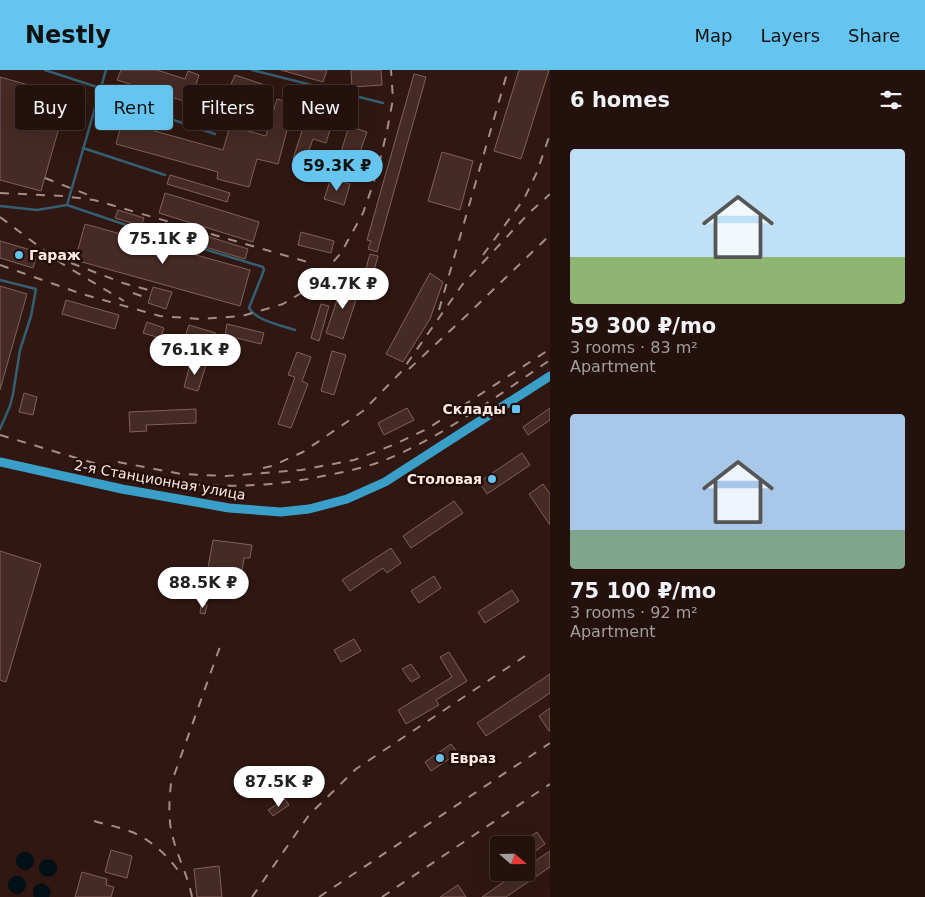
<!DOCTYPE html>
<html lang="en">
<head>
<meta charset="utf-8">
<style>
	:root { --surface:#24110d; --page:#2c1a16; --text:#f1f3f6; --muted:#a39d9d; --line:#41312e; --accent:#65c5ee }
	body { margin:0; font-family:"DejaVu Sans",sans-serif; background:var(--page); color:var(--text); height:100vh; display:flex; flex-direction:column; font-size:19px; white-space:nowrap }
	* { box-sizing:border-box; margin:0 }
	p { font-size:16px; color:var(--muted) }
	.icon { flex:none; width:28px; height:28px; fill:none; stroke:currentColor; stroke-width:2; stroke-linecap:round; stroke-linejoin:round }
	.map { position:relative; flex:1; overflow:hidden }
	.drawer { display:flex; flex-direction:column; background:var(--surface); width:375px }
	.drawer>* { flex:none }
	.banner { position:absolute; left:15px; top:15px; width:460px; height:45px; display:flex; gap:10px }
	.needle { width:32px; rotate:110deg }
	.buttons { position:absolute; left:490px; top:766px; display:grid; gap:10px }
	.buttons a { display:grid; place-items:center; width:45px; height:45px; border-radius:5px; background:var(--surface); box-shadow:0 5px 20px #0002,0 0 0 1px var(--line); font-size:25px }
	.price { position:absolute; translate:-50% -42px; padding:0 11px; border-radius:18px; background:#fff; color:#222; font-size:16px; line-height:32px; filter:drop-shadow(0 1px 2px #0008) }
	.price::after { content:''; position:absolute; left:50%; top:30px; width:15px; height:11px; margin-left:-8px; background:inherit; clip-path:polygon(0 0,100% 0,50% 100%) }
	.price.on { background:var(--accent); color:#111 }
	ul { padding:0; list-style:none }
	li { display:grid; align-content:center; gap:10px; height:265px; padding:0 20px }
	li span { display:grid; place-items:center; height:155px; border-radius:5px; color:#555 }
	li>.icon { margin-inline-start:auto }
	span .icon { width:90px; height:90px; fill:#fffc; stroke-width:1 }
	li b { font-size:21px }
	h2 { display:flex; justify-content:space-between; align-items:center; height:60px; padding:0 20px; font-size:21px }
	.tag { padding:0 18px; border-radius:5px; background:var(--surface); box-shadow:0 5px 20px #0002,0 0 0 1px var(--line); font-size:18px; line-height:45px }
	.tag.on { background:var(--accent); color:#111 }
	header { display:flex; align-items:center; gap:30px; box-sizing:border-box; height:70px; padding:0 25px; background:var(--accent); color:#111 }
	header strong { font-size:24px }
	nav { display:flex; gap:28px; margin-inline-start:auto; font-size:18px }
	main { display:flex; flex:1; min-height:0 }
	.map>svg:first-child { display:block }
	.water { fill:#010f16 }
	.building { fill:#462a24; stroke:#816159 }
	.lines { fill:none; stroke-linecap:round; stroke-linejoin:round }
	.lane { stroke:#335f73; stroke-width:2.5 }
	.primary { stroke:#399fc8; stroke-width:9 }
	.rail { stroke:#a38d88; stroke-width:2; stroke-dasharray:9 9; stroke-linecap:butt }
	.poi-dot { fill:#65c5ee; stroke:#260e08; stroke-width:2 }
	.labels { text-anchor:middle; dominant-baseline:central; stroke-width:5; stroke-linejoin:round; paint-order:stroke }
	.poi-label { font-size:14px; font-weight:bold; fill:#feebe6; stroke:#260e08; text-anchor:start }
	.street-label { font-size:14px; fill:#feebe6; stroke:#260e08 }
</style>
</head>
<body>
<header>
<strong>Nestly</strong>
<nav><a>Map</a><a>Layers</a><a>Share</a></nav>
</header>
<main>
<div class="map">
<svg width="550" height="827" viewBox="0 0 550 827">
	<rect width="100%" height="100%" fill="#301711"/>
	<path class="water" d="M16 791a9 9 0 1 1 18 0a9 9 0 1 1-18 0Z
		M39 798a9 9 0 1 1 18 0a9 9 0 1 1-18 0Z
		M8 815a9 9 0 1 1 18 0a9 9 0 1 1-18 0Z
		M42,813L49,817L51,822L49,827H34L33,819L36,815Z"/>
	<path class="building" d="M121,0H157L185,9L188,1L199,5L190,33L117,10Z
		M281,0H327L323,12Z
		M351,0H381L382,15L352,17Z
		M519,0H549L521,89L494,81Z
		M414,4L426,7L377,182L368,179L371,171L367,170Z
		M235,5L265,15L262,25L231,14Z
		M0,7L68,26L41,121L0,110Z
		M277,29L294,34L278,94L257,89L249,117L217,109L218,102L116,74L122,52L223,80L230,56L266,66Z
		M302,29L320,33L317,43L300,38Z
		M230,31L259,41L256,50L227,40Z
		M308,42L333,50L326,73L313,69L308,83L324,88L321,98L293,89Z
		M349,56L367,62L353,103L336,98Z
		M442,82L473,91L460,140L428,131Z
		M170,105L230,123L227,132L167,114Z
		M331,108L350,114L344,135L324,129Z
		M165,123L259,152L253,172L159,143Z
		M118,140L144,148L141,156L115,148Z
		M165,153L248,179L245,189L162,164Z
		M85,154L250,200L240,236L75,190Z
		M301,162L334,171L331,183L298,175Z
		M0,171L38,182L33,198L0,188Z
		M370,184L378,186L369,218L361,216Z
		M430,203L443,212L430,249L403,292L386,284Z
		M343,212L360,218L343,269L326,263Z
		M0,216L27,224L0,320Z
		M153,217L172,222L166,239L148,233Z
		M66,230L119,245L115,259L62,244Z
		M321,234L329,236L319,271L311,268Z
		M147,252L164,258L160,268L143,263Z
		M227,254L264,263L261,274L225,265Z
		M189,255L216,263L213,275L185,267Z
		M332,281L346,285L334,325L321,321Z
		M297,282L311,287L302,311L308,314L291,358L278,354L295,307L288,305Z
		M191,291L206,295L198,321L184,317Z
		M24,323L37,327L33,345L19,342Z
		M407,338L414,350L384,365L378,353Z
		M550,338V350L528,365L523,357Z
		M196,339V353L146,355L147,361L130,362L129,342Z
		M522,383L530,395L487,424L479,412Z
		M543,414L550,424V455L529,424Z
		M454,431L463,443L411,478L403,466Z
		M213,470L252,475L250,488H244L242,501L208,498Z
		M391,478L401,493L387,503L383,498L350,521L342,510Z
		M0,481L41,494L6,612L0,610Z
		M434,506L441,518L419,533L411,521Z
		M512,520L519,531L485,553L478,542Z
		M201,534L207,535L205,544L200,543Z
		M354,569L361,581L341,592L334,580Z
		M449,582L467,611L436,630L439,635L406,654L398,640L452,607L440,587Z
		M411,594L420,607L411,612L402,599Z
		M550,604V623L486,666L477,653Z
		M550,638V661H549L539,646Z
		M451,674L458,683L431,701L425,692Z
		M285,729L289,735L273,746L268,740Z
		M537,762L545,774L526,788V775H518Z
		M111,780L132,786L127,808L105,802Z
		M550,781V797L506,827H482L518,802H526V797Z
		M219,796L222,827H197L194,799Z
		M82,802L107,809L106,815L114,817L111,827H75Z
		M458,815L466,827H440Z"/>
	<g class="lines">
		<path class="lane" d="M45,0L100,18L126,34L215,64
			M252,0L383,33
			M83,78L165,105
			M67,135L138,159L263,197L264,200L249,238C257,251 280,255 295,260
			M0,136L37,140L67,135L106,0
			M0,210L36,219L31,246L20,280L13,324L10,336L0,359"/>
		<path class="primary" d="M0,392L122,419L229,438L281,442L309,439L347,429L385,412L550,306"/>
		<path class="rail" d="M45,108L91,126
			M0,123L62,126L94,130L311,193
			M0,147L61,193L124,231
			M483,185L524,129L537,102L550,64
			M71,193L123,213L152,221
			M0,195L82,224L160,246L199,249L242,246L283,234L311,217L341,183L363,143L377,103L387,61L393,29L391,0
			M133,223L150,229
			M439,240L508,0
			M409,299L467,245L550,165
			M0,365C58,382 116,402 176,412C223,419 276,416 323,406C344,402 365,398 385,390C444,366 497,326 550,290
			M118,392L181,404L226,406L301,400L354,390L393,375L427,359L550,279
			M263,398L272,396L303,382L363,341L401,302L462,215L529,143L550,124
			M94,751C107,755 120,757 132,762C153,771 170,788 182,806
			M192,827C188,806 178,788 173,768C168,751 169,731 171,714L222,571
			M252,827L309,745L356,699L531,582
			M319,827L550,673
			M382,827L550,714"/>
	</g>
	<g class="poi-dot">
		<circle cx="19" cy="185" r="5"/>
		<rect x="511" y="334" width="10" height="10" rx="2.5"/>
		<circle cx="492" cy="409" r="5"/>
		<circle cx="440" cy="688" r="5"/>
	</g>
	<g class="labels">
		<g class="poi-label">
			<text x="29" y="185">Гараж</text>
			<text x="506" y="339" text-anchor="end">Склады</text>
			<text x="482" y="409" text-anchor="end">Столовая</text>
			<text x="450" y="688">Евраз</text>
		</g>
		<g class="street-label">
			<text transform="translate(160 410) rotate(10)">2-я Станционная улица</text>
		</g>
	</g>
</svg>
<div class="buttons">
<a><svg class="needle" viewBox="-14 -14 28 28"><path d="M0-13l5 13h-10z" fill="#e53935"/><path d="M0 13l5-13h-10z" fill="#a39d9d"/></svg></a>
</div>
<b class="price on" style="left:337px;top:122px">59.3K ₽</b>
<b class="price" style="left:163px;top:195px">75.1K ₽</b>
<b class="price" style="left:343px;top:240px">94.7K ₽</b>
<b class="price" style="left:195px;top:306px">76.1K ₽</b>
<b class="price" style="left:203px;top:539px">88.5K ₽</b>
<b class="price" style="left:279px;top:738px">87.5K ₽</b>
<div class="banner">
<a class="tag">Buy</a>
<a class="tag on">Rent</a>
<a class="tag">Filters</a>
<a class="tag">New</a>
</div>
</div>
<section class="drawer">
<h2>6 homes<svg class="icon" aria-label="filters" viewBox="0 0 24 24"><path d="M4 7h16M4 17h16"/><circle cx="9" cy="7" r="2"/><circle cx="15" cy="17" r="2"/></svg></h2>
<ul>
<li><span style="background:linear-gradient(#bfe0f5 70%,#8fb573 0)"><svg class="icon" aria-label="home" viewBox="0 0 24 24"><path d="M3 11l9-7 9 7M6 9v11h12V9"/></svg></span><div><b>59 300 ₽/mo</b><p>3 rooms · 83 m²</p><p>Apartment</p></div></li>
<li><span style="background:linear-gradient(#a9c7e8 75%,#7fa58c 0)"><svg class="icon" aria-label="home" viewBox="0 0 24 24"><path d="M3 11l9-7 9 7M6 9v11h12V9"/></svg></span><div><b>75 100 ₽/mo</b><p>3 rooms · 92 m²</p><p>Apartment</p></div></li>
</ul>
</section>
</main>
</body>
</html>
